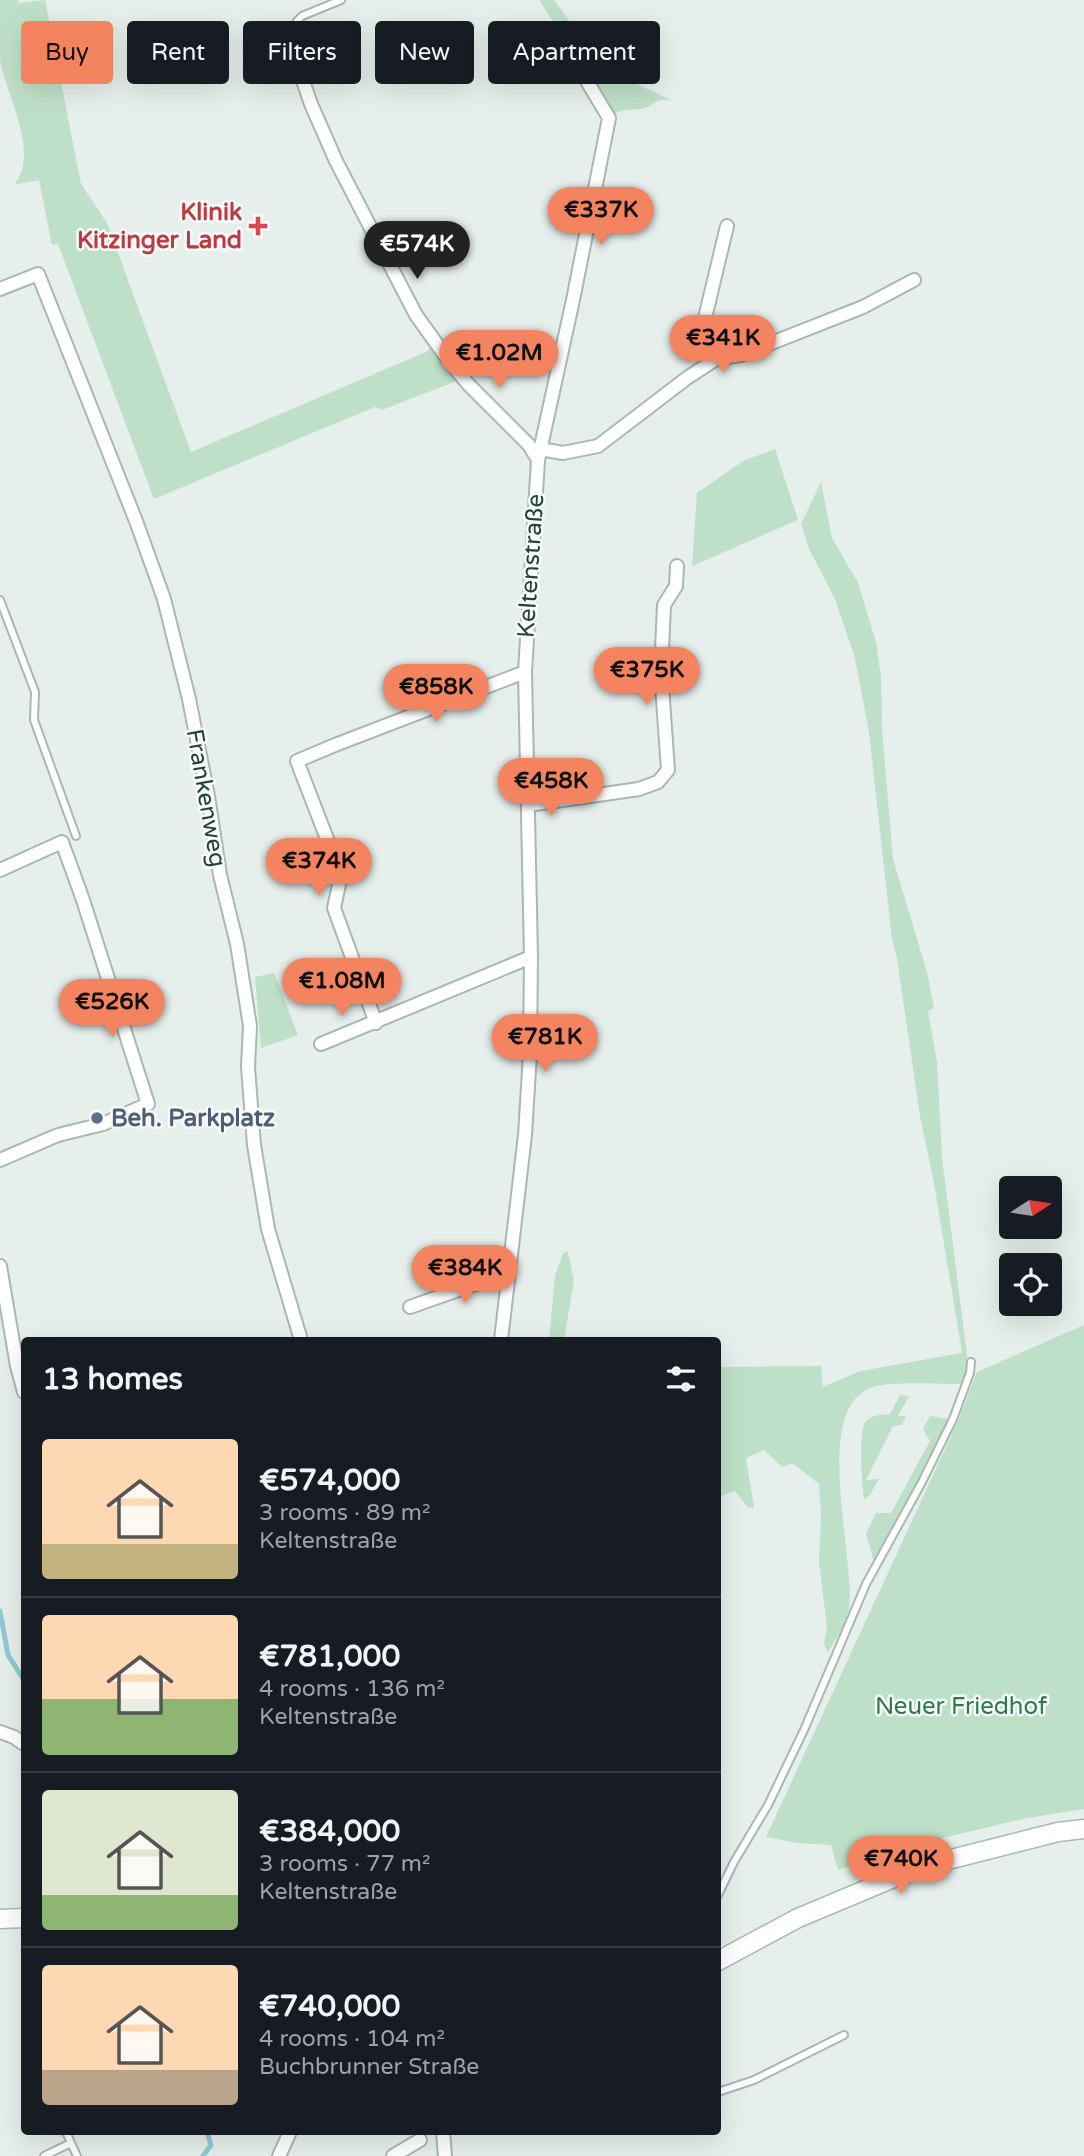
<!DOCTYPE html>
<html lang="en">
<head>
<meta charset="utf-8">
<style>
	:root { --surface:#171b24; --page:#242831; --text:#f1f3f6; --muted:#9ea1a6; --line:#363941; --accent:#f4845f }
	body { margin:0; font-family:"Varela Round",sans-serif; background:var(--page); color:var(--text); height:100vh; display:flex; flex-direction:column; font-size:26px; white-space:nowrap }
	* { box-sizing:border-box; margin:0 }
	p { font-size:23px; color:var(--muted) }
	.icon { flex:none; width:38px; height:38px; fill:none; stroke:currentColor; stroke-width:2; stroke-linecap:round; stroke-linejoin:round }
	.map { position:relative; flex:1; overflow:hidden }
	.panel { position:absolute; left:21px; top:1337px; width:700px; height:798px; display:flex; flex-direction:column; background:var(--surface); border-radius:7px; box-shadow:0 7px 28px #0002 }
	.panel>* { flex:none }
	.banner { position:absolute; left:21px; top:21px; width:700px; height:63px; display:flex; gap:14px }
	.needle { width:46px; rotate:78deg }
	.tools { position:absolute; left:999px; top:1176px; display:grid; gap:14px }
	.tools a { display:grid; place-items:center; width:63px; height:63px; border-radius:7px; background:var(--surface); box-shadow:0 7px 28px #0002; font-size:35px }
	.price { position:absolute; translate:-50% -60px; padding:0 16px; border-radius:24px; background:var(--accent); color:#111; font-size:23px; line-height:46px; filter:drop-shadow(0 2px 4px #0008) }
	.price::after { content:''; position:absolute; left:50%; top:42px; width:21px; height:16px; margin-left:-10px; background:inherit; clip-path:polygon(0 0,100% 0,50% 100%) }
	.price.on { background:#222; color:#fff }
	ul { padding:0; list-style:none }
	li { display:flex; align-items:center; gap:21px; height:175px; padding:0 21px }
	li+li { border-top:2px solid var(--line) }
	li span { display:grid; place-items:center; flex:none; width:196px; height:140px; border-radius:7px; color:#555 }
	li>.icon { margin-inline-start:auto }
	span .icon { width:84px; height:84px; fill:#fffc; stroke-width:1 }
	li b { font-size:30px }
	h2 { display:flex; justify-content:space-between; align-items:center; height:84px; padding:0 21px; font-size:30px }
	.pill { padding:0 24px; border-radius:7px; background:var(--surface); box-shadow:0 7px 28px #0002; font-size:24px; line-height:63px }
	.pill.on { background:var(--accent); color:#111 }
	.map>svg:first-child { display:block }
	.green { fill:#bfe0c8 }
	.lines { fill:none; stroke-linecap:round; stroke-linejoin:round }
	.stream { stroke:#8ec9d4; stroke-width:5 }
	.lane-casing { stroke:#a8b8b2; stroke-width:10 }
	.street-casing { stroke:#a8b8b2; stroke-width:16 }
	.secondary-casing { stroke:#a4bbb3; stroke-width:21 }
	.lane { stroke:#fff; stroke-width:6 }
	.street { stroke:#fff; stroke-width:12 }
	.secondary { stroke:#fff; stroke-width:18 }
	.health-dot { fill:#e0444e; stroke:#f7fbf9; stroke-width:2.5 }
	.service-dot { fill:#5c6f8a; stroke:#f7fbf9; stroke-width:2.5 }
	.labels { text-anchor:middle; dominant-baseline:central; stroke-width:5; stroke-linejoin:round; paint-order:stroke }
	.health-label { font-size:24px; font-weight:bold; fill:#be3a42; stroke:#f7fbf9; text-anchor:end }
	.street-label { font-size:24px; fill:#24423a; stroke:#f7fbf9 }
	.service-label { font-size:24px; font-weight:bold; fill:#4e5e75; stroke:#f7fbf9; text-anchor:start }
	.park-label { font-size:24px; fill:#2d7a4b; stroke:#f7fbf9 }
</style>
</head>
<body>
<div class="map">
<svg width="1084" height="2156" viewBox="0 0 1084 2156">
	<rect width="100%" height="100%" fill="#e6efeb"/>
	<path class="green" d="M0,0H18L19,3L45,0L81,184L107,223L191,452L428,351L430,342L459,380L382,410L375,407L154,499L58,244L52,245L39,180L14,185C18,179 22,173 23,165C29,134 6,91 0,60C0,41 0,19 0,0Z
		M539,0H554L594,54L615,74L673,101C653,97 656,106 641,109C630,110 623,109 613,114Z
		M775,449L798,520L692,566L697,493L743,461Z
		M821,482L832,538L858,583L876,642L881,677L882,729L893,859L927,972L934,1008L928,1011L937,1062L942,1158L968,1363L962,1387L959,1384C937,1384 891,1381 873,1387C808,1408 859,1564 848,1614C845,1627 834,1641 828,1653L824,1644L827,1627L819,1562L821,1514L819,1484L792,1463L782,1467L764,1450L746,1458L754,1508H748L735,1491L721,1496L718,1504V1367L821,1366L823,1387L860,1371L962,1353L934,1183L920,1116L897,959L892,939L869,732L855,658L835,599L809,549L801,524Z
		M274,973L298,1035L261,1048L255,977Z
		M568,1252L574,1281L564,1340H549L555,1276L563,1253Z
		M1084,1325V1809L1022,1819L897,1849L838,1870L831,1845L797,1843L766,1837L958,1421L977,1372Z
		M900,1395L909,1396L898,1416H906L902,1425L893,1426L866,1480L879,1479L870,1495L864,1500C862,1485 858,1435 865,1423C871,1414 882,1415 890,1414Z
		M930,1416L949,1419L919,1481L874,1562L866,1534L876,1513H891L930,1441L923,1429Z"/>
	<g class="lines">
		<path class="stream" d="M0,1611L8,1655L24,1680
			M203,2156L211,2145L207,2132"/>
		<defs>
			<path id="lane" d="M290,39L297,21L302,16L341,0
				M0,600L35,692L34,720L76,836
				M718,1895L734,1862L768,1805L804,1730L866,1584L922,1482L953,1419L970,1373L971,1362
				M718,2092L754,2080L844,2035
				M71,2143L77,2156
				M44,2156L71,2143L66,2132"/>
			<path id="street" d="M290,39L291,46L311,104L336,161L416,315L449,361L468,384L529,445L538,460
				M0,289L38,274L136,521L164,599L189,699L208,796L220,875L237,944L250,1026L248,1067L254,1145L268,1229L301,1340
				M716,359L705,318L727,226
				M540,449L563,453L598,446L687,378L716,359L741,355L863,307L914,280
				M528,805L639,789L658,782L668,770L661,672L664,605L676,586L677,566
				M0,870L62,842L83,900L148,1104L103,1124L58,1135L0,1160
				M376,1023L334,908L341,875L297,761L335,745L525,672
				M321,1044L531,957
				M0,1266L17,1366L24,1392
				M410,1307L509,1272
				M501,1340L525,1135L530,1054L531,957L525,672L538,460L573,300L609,118L567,48
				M0,1732L14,1737L24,1744
				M443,2132L445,2156
				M279,2156L290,2132
				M393,2156L420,2140"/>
			<path id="secondary" d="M0,1919L24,1918
				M718,1961L798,1918L920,1867L1058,1832L1084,1829"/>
		</defs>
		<use href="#lane" class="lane-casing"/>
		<use href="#street" class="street-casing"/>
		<use href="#secondary" class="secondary-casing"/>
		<use href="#lane" class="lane"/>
		<use href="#street" class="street"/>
		<use href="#secondary" class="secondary"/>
	</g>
	<path class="health-dot" d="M254.5 215.5h7v7h7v7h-7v7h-7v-7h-7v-7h7z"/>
	<circle class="service-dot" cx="97" cy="1118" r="7"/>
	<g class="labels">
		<g class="health-label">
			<text x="242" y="212">Klinik<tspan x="242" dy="28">Kitzinger Land</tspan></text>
		</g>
		<g class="street-label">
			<text transform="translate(531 566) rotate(-86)">Keltenstraße</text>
			<text transform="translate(206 798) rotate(80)">Frankenweg</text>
		</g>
		<g class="service-label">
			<text x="111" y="1118">Beh. Parkplatz</text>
		</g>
		<g class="park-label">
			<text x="961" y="1706">Neuer Friedhof</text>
		</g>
	</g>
</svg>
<div class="tools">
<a><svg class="needle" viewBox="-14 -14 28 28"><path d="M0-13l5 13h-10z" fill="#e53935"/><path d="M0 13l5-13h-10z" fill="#9ea1a6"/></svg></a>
<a><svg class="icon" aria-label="locate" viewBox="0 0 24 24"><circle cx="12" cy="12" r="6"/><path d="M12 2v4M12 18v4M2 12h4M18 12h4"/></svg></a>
</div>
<b class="price" style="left:601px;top:247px">€337K</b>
<b class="price on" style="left:417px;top:281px">€574K</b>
<b class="price" style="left:723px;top:375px">€341K</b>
<b class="price" style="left:499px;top:390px">€1.02M</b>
<b class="price" style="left:647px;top:707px">€375K</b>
<b class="price" style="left:436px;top:724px">€858K</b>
<b class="price" style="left:551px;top:818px">€458K</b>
<b class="price" style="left:319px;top:898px">€374K</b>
<b class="price" style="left:342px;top:1018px">€1.08M</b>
<b class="price" style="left:112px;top:1039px">€526K</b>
<b class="price" style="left:545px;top:1074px">€781K</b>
<b class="price" style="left:465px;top:1305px">€384K</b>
<b class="price" style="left:901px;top:1896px">€740K</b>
<div class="banner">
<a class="pill on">Buy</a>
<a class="pill">Rent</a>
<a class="pill">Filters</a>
<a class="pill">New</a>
<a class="pill">Apartment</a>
</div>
<section class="panel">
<h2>13 homes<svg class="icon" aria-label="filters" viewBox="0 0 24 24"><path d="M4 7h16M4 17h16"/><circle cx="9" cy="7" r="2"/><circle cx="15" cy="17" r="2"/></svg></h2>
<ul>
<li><span style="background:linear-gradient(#ffd9b3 75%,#c2b280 0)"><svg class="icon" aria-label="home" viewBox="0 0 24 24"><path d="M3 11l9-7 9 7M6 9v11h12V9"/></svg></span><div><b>€574,000</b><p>3 rooms · 89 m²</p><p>Keltenstraße</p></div></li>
<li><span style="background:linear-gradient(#ffd9b3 60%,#8fb573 0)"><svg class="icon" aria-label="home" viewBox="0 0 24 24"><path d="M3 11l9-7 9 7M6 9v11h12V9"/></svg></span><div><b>€781,000</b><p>4 rooms · 136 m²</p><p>Keltenstraße</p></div></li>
<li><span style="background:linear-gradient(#dfe7d0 75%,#8fb573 0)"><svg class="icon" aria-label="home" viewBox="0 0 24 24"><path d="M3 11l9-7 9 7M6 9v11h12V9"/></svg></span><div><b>€384,000</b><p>3 rooms · 77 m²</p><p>Keltenstraße</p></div></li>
<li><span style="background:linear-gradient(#ffd9b3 75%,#b9a48a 0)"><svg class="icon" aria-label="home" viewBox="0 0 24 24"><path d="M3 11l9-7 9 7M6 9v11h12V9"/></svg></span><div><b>€740,000</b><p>4 rooms · 104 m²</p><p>Buchbrunner Straße</p></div></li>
</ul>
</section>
</div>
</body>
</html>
